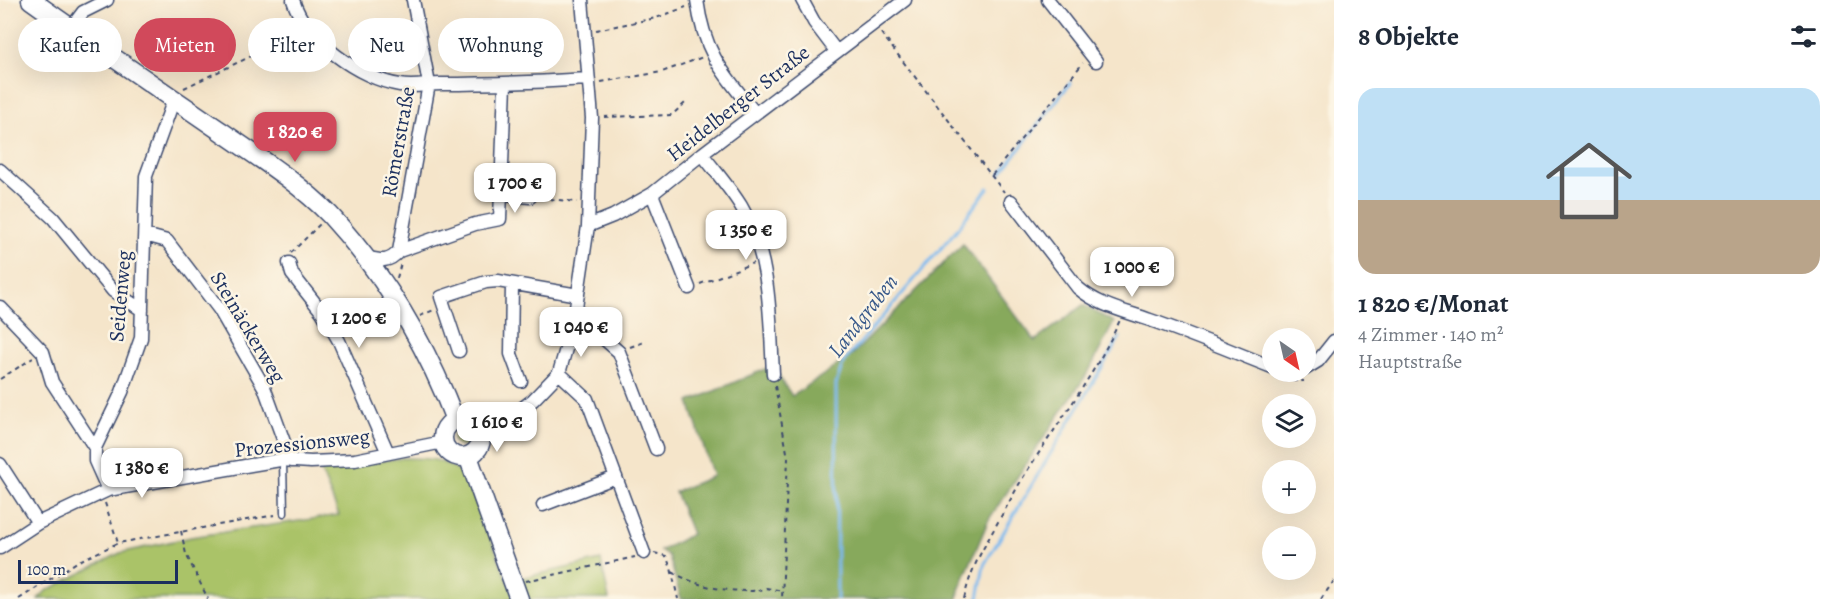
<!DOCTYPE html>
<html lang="de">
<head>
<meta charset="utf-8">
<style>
	:root { --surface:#fff; --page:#f2f2f3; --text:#1f2937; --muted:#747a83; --line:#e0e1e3; --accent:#d1495b }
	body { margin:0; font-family:Alegreya,serif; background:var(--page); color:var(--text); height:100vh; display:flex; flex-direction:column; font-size:22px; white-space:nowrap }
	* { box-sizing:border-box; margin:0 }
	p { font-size:20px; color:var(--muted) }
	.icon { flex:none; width:33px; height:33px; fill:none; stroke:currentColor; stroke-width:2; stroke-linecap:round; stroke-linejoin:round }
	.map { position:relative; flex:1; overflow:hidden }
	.panel { display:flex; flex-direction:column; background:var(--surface); width:510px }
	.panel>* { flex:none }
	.guide { position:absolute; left:18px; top:18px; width:570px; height:54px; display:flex; gap:12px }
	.needle { width:39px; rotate:146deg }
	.controls { position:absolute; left:1262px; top:328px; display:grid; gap:12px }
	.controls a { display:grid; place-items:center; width:54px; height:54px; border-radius:50%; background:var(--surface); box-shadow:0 6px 24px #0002; font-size:30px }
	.scale { position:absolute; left:18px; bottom:15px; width:160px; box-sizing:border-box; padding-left:6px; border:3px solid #1b2f5e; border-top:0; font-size:16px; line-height:21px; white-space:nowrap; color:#1b2f5e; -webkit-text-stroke:4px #fcf5e5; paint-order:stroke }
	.price { position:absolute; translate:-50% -51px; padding:0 14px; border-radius:12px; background:#fff; color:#222; font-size:20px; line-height:39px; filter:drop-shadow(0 2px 3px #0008) }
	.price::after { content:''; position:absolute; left:50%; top:36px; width:18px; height:14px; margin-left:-9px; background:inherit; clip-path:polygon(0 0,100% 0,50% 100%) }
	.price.current { background:var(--accent); color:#fff }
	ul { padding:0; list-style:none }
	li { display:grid; align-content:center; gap:12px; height:318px; padding:0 24px }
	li+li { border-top:2px solid var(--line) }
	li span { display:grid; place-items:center; height:186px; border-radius:18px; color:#555 }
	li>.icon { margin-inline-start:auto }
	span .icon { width:108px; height:108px; fill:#fffc; stroke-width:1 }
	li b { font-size:26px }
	h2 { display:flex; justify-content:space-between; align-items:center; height:72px; padding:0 24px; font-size:26px }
	.pill { padding:0 21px; border-radius:27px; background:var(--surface); box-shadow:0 6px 24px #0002; font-size:21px; line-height:54px }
	.pill.current { background:var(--accent); color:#fff }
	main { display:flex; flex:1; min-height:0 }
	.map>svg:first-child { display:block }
	.green { fill:#aac368; stroke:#627963; stroke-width:1.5 }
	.forest { fill:#87a95c; stroke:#516c5d; stroke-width:1.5 }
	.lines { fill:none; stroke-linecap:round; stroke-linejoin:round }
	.stream { stroke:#7cbaef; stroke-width:3 }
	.lane-casing { stroke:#3c4a6e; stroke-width:9 }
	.street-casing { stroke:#3c4a6e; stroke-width:15 }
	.secondary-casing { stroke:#3c4a6e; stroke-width:21 }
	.path { stroke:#3c4a6e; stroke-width:2; stroke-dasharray:4.5 4.5; stroke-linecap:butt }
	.lane { stroke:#fff; stroke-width:6 }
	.street { stroke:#fff; stroke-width:12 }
	.secondary { stroke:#fff; stroke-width:18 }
	.labels { text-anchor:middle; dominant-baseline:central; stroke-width:5; stroke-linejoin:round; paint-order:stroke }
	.street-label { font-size:21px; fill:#1b2f5e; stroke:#fcf5e5 }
	.water-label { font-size:22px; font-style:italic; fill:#38598a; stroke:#fcf5e5 }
</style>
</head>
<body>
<main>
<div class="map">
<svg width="1334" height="599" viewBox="0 0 1334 599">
	<rect width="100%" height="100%" fill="#fcf5e5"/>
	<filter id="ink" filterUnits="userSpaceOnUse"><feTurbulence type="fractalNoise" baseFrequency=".0167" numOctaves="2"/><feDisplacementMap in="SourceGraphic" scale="12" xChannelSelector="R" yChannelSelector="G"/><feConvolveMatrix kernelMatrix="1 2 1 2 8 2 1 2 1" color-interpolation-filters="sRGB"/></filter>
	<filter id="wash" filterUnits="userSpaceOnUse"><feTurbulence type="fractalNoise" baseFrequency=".008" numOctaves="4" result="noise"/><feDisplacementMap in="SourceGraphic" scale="24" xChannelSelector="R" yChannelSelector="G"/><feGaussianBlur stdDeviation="1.35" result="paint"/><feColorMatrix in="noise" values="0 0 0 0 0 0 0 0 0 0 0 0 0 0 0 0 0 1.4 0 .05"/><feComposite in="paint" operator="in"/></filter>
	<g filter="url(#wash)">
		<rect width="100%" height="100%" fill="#f5e5ca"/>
		<path class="green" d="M453 437a9 9 0 1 1 18 0a9 9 0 1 1-18 0Z
			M403,458C433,458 441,458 466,476L515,599H38L46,591L120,553L191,537L339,515L320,469Z
			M601,560L609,599H527L521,578Z"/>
		<path class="forest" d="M963,244L1035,341L1083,305L1114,322L1089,371L989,519L959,590L958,599H681L669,556L660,551L692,534L675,492L713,476L689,402L772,366L792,396L851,356Z"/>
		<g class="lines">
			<path class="stream" d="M1001,173L1070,83
				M837,599L836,384L843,363L954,233L988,188
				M978,599L984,565L1120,337"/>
		</g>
	</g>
	<g filter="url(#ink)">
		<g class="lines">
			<defs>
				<path id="lane" d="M283,460L284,513"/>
				<path id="street" d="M293,0C305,40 360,79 400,85C413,88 428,84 441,84C490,84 539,82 588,79
					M697,0C704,53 723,73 755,113
					M802,0L814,22L836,51
					M1048,0L1096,61
					M71,28L83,12L107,0
					M702,154C715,171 730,188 741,206C771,256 770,318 773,374
					M0,170L53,218L113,291L142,310
					M502,194L530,197
					M652,194L689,288
					M1011,201L1078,288C1099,306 1125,311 1150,320C1191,334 1231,351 1272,367
					M588,226L613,216L652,194L702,154L905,0
					M145,235L167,241L219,309L264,387L291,461
					M399,251L475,224L500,219L505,84
					M365,257C379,260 388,264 399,251L429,84L413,0
					M289,263L292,274L322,312L339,341L388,453
					M512,284L511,354L521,381
					M0,307L43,352L52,382L95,448
					M574,321L594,330L619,352L656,449
					M459,351L441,297L486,282L498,281L578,295
					M1305,369L1318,361L1334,341
					M559,373L587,399L644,553
					M480,429L516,413L533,400L559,373L574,321L588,226L592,118L582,0
					M0,464L38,523
					M108,490L95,461V448L122,392L141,338L146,176L174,99
					M543,505L616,477
					M0,548L38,523L108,490L280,460L311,462L355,460L443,442"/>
				<path id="secondary" d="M31,0C94,45 158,88 222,132C258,157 299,183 330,215C385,275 426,344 455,420
					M443 438a19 19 0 1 1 38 0a19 19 0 1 1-38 0Z
					M468,456L519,599"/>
			</defs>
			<use href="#lane" class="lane-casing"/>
			<use href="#street" class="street-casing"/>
			<use href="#secondary" class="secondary-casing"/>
			<path class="path" d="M596,30L656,18L686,7
				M881,33L1004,192
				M601,82L662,72L703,57
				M184,88L298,34
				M604,117L672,115L685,103
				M992,175L1083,63
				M541,198L577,202
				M291,253L321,223
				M397,278L401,263
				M700,284L753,263
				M420,316L434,310
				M630,347L647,341
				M1275,377L1286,381H1304
				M0,379L33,358
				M775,386L788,458L782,599
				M105,503L118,543
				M181,531L186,554L208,599
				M654,553L666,556L671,568L678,599
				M672,572C700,587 721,591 753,591L755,589L761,591L766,588L783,591
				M526,581L635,557
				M19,599L77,562L118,543L275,515
				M964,599C972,564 983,550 999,520C1009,503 1018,485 1029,468C1060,420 1096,373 1120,320
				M1321,599L1334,581"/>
			<use href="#lane" class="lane"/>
			<use href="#street" class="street"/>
			<use href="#secondary" class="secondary"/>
		</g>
	</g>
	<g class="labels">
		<g class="street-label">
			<text transform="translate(738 103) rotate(-38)">Heidelberger Straße</text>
			<text transform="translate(398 142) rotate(-80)">Römerstraße</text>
			<text transform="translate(120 296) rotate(-85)">Seidenweg</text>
			<text transform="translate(248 327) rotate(59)">Steinäckerweg</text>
			<text transform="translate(302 443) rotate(-6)">Prozessionsweg</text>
		</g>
		<g class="water-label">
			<text transform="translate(863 316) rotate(-52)">Landgraben</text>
		</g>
	</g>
</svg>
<div class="controls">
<a><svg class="needle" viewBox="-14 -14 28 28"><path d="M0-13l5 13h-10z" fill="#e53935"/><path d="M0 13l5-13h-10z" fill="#747a83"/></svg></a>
<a><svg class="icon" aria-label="layers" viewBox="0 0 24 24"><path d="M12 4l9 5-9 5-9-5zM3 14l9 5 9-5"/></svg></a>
<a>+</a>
<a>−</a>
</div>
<div class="scale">100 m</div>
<b class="price current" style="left:295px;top:163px">1 820 €</b>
<b class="price" style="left:515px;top:214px">1 700 €</b>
<b class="price" style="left:746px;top:261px">1 350 €</b>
<b class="price" style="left:1132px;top:298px">1 000 €</b>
<b class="price" style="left:359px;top:349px">1 200 €</b>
<b class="price" style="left:581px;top:358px">1 040 €</b>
<b class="price" style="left:497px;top:453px">1 610 €</b>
<b class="price" style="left:142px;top:499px">1 380 €</b>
<div class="guide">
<a class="pill">Kaufen</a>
<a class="pill current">Mieten</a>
<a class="pill">Filter</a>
<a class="pill">Neu</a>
<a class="pill">Wohnung</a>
</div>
</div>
<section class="panel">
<h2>8 Objekte<svg class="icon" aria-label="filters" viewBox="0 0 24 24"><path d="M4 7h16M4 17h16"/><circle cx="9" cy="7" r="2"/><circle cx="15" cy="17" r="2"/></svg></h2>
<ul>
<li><span style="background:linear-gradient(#bfe0f5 60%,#b9a48a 0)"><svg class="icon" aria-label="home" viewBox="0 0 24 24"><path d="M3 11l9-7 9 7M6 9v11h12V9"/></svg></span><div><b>1 820 €/Monat</b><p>4 Zimmer · 140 m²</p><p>Hauptstraße</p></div></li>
</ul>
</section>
</main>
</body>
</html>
